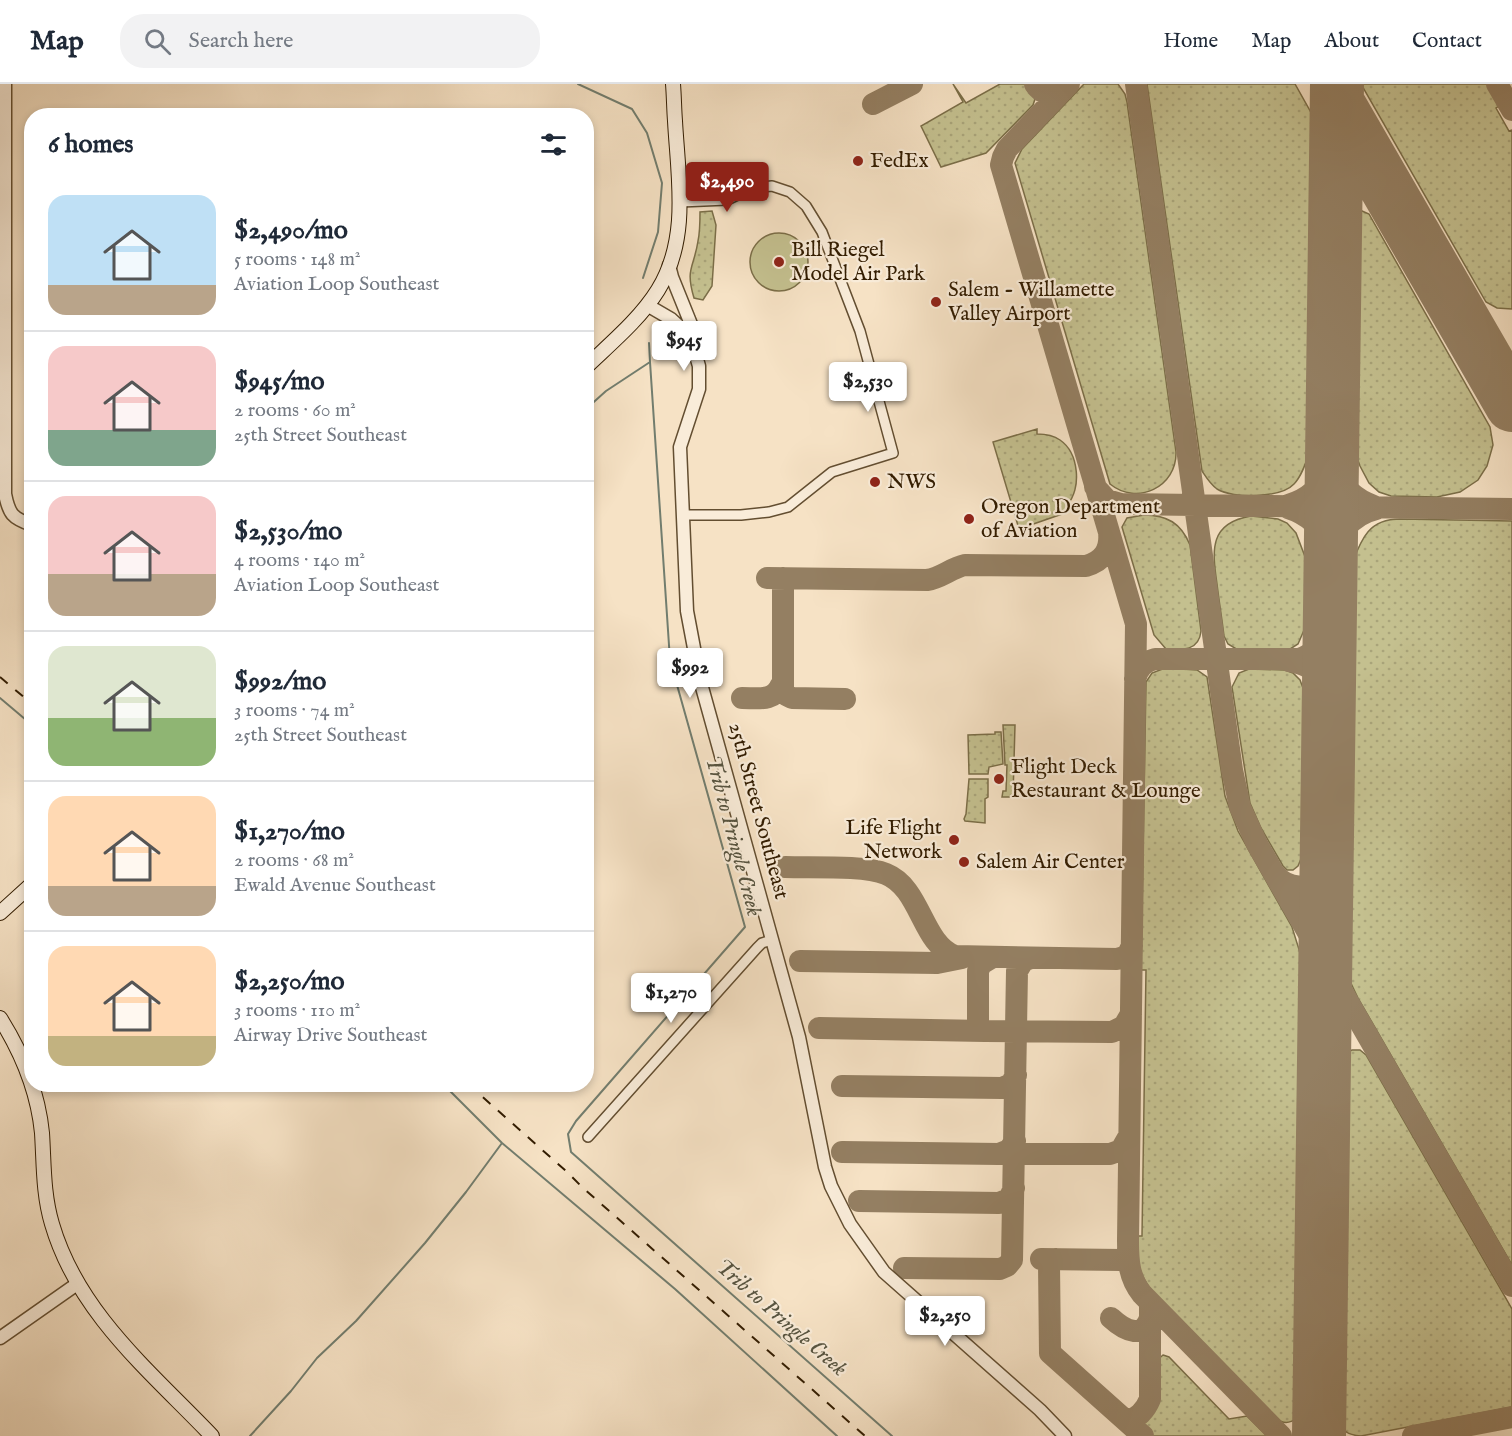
<!DOCTYPE html>
<html lang="en">
<head>
<meta charset="utf-8">
<style>
	:root { --surface:#fff; --page:#f2f2f3; --text:#1f2937; --muted:#747a83; --line:#e0e1e3; --accent:#8f2418 }
	body { margin:0; font-family:"IM FELL English",serif; background:var(--page); color:var(--text); height:100vh; display:flex; flex-direction:column; font-size:22px; white-space:nowrap }
	* { box-sizing:border-box; margin:0 }
	p { font-size:20px; color:var(--muted) }
	.icon { flex:none; width:33px; height:33px; fill:none; stroke:currentColor; stroke-width:2; stroke-linecap:round; stroke-linejoin:round }
	.map { position:relative; flex:1; overflow:hidden }
	.panel { position:absolute; left:24px; top:24px; width:570px; height:984px; display:flex; flex-direction:column; background:var(--surface); border-radius:24px; box-shadow:0 3px 9px #0003 }
	.panel>* { flex:none }
	.price { position:absolute; translate:-50% -51px; padding:0 14px; border-radius:6px; background:#fff; color:#222; font-size:20px; line-height:39px; filter:drop-shadow(0 2px 3px #0008) }
	.price::after { content:''; position:absolute; left:50%; top:36px; width:18px; height:14px; margin-left:-9px; background:inherit; clip-path:polygon(0 0,100% 0,50% 100%) }
	.price.on { background:var(--accent); color:#fff }
	ul { padding:0; list-style:none }
	li { display:flex; align-items:center; gap:18px; height:150px; padding:0 24px }
	li+li { border-top:2px solid var(--line) }
	li span { display:grid; place-items:center; flex:none; width:168px; height:120px; border-radius:18px; color:#555 }
	li>.icon { margin-inline-start:auto }
	span .icon { width:72px; height:72px; fill:#fffc; stroke-width:1 }
	li b { font-size:26px }
	h2 { display:flex; justify-content:space-between; align-items:center; height:72px; padding:0 24px; font-size:26px }
	header { display:flex; align-items:center; gap:36px; box-sizing:border-box; height:84px; padding:0 30px; background:var(--surface); border-bottom:2px solid var(--line) }
	header strong { font-size:28px }
	nav { display:flex; gap:33px; margin-inline-start:auto; font-size:21px }
	.search { width:420px; height:54px; background:var(--page); display:flex; align-items:center; gap:15px; box-sizing:border-box; padding:0 21px; border-radius:24px; color:var(--muted); font-size:22px }
	.map>svg:first-child { display:block }
	.grass { fill:url(#grass-dots); stroke:#7b6e48; stroke-width:1.5 }
	.pitch { fill:#c4c08f; stroke:#7b6e48; stroke-width:1.5 }
	.lines { fill:none; stroke-linecap:round; stroke-linejoin:round }
	.stream { stroke:#727d6e; stroke-width:2 }
	.taxiway { stroke:#947f62; stroke-width:22 }
	.runway { stroke:#947f62; stroke-width:54 }
	.minor-casing { stroke:#634e31; stroke-width:12 }
	.tertiary-casing { stroke:#634e31; stroke-width:15 }
	.secondary-casing { stroke:#321c00; stroke-width:16 }
	.minor { stroke:#f9ecd9; stroke-width:9 }
	.tertiary { stroke:#f9ecd9; stroke-width:12 }
	.secondary { stroke:#f9ecd9; stroke-width:14 }
	.rail { stroke:#321c00; stroke-width:2; stroke-dasharray:10 10; stroke-linecap:butt }
	.poi-dot { fill:#8f2418; stroke:#f9ecd9; stroke-width:2 }
	.labels { text-anchor:middle; dominant-baseline:central; stroke-width:4.5; stroke-linejoin:round; paint-order:stroke }
	.poi-label { font-size:21px; fill:#321c00; stroke:#f9ecd9; text-anchor:start }
	.street-label { font-size:21px; fill:#321c00; stroke:#f9ecd9 }
	.water-label { font-size:22px; font-style:italic; fill:#575440; stroke:#f9ecd9 }
</style>
</head>
<body>
<header>
<strong>Map</strong>
<div class="search"><svg class="icon" aria-label="search" viewBox="0 0 24 24"><circle cx="10" cy="10" r="6"/><path d="M15 15l6 6"/></svg>Search here</div>
<nav><a>Home</a><a>Map</a><a>About</a><a>Contact</a></nav>
</header>
<div class="map">
<svg width="1512" height="1352" viewBox="0 0 1512 1352">
	<defs>
		<pattern id="grass-dots" width="8" height="8" patternUnits="userSpaceOnUse" patternTransform="scale(1.5)"><rect width="8" height="8" fill="#c4c08f"/><path d="M2 2h.1M6 6h.1" fill="none" stroke="#a9a47a" stroke-width="1.8" stroke-linecap="round"/></pattern>
	</defs>
	<rect width="100%" height="100%" fill="#f6e2c5"/>
	<filter id="stains"><feTurbulence type="fractalNoise" baseFrequency=".00333" numOctaves="4"/><feColorMatrix values="0 0 0 0 .2 0 0 0 0 .09 0 0 0 0 .02 0 0 0 .5 -.17"/></filter>
	<radialGradient id="worn" r=".72"><stop offset=".6" stop-color="#630" stop-opacity="0"/><stop offset="1" stop-color="#630" stop-opacity=".3"/></radialGradient>
	<path class="grass" d="M953,0L966,19L1000,0H1029L1035,15L1033,21L986,69L941,83L921,42L963,18Z
		M1084,0H1118L1125,10L1127,18L1176,368C1177,403 1137,422 1110,400L1015,79L1022,65Z
		M1147,0H1295L1318,41L1314,357C1308,370 1304,390 1294,400C1281,414 1233,415 1217,405C1210,400 1206,393 1202,387Z
		M1361,0H1487L1499,22L1496,24L1509,47L1512,46V225L1497,224L1486,218Z
		M712,127L716,141L712,202L703,216L694,214C685,184 694,184 698,157C700,148 700,138 700,128Z
		M1362,127L1369,130L1490,343L1493,361L1487,382L1478,396L1460,408L1437,413L1391,412L1379,408L1369,399L1360,382L1351,357L1354,134Z
		M1037,345V350C1045,350 1053,351 1060,356C1079,369 1082,405 1067,421L1069,426L1065,429L1019,445L993,358Z
		M1144,431C1167,431 1181,439 1190,461L1201,547C1199,567 1183,566 1166,565L1154,551L1122,443L1127,434Z
		M1251,432L1278,435L1287,439L1296,449L1312,491L1311,530L1298,560L1287,567L1238,566L1228,560L1224,552C1222,535 1219,517 1217,500C1212,466 1209,439 1251,432Z
		M1400,435L1512,437V1181L1358,914L1348,893L1344,876L1349,487C1360,460 1365,435 1400,435Z
		M1165,584L1197,586L1207,593L1225,712L1238,747L1292,843L1307,891L1301,1324L1297,1334C1289,1340 1283,1340 1276,1334L1152,1207C1137,1188 1137,1175 1137,1152H1142L1146,886H1141L1146,598L1152,589Z
		M1249,585L1285,586L1293,589L1300,596L1310,623L1308,758L1298,782L1293,786H1287L1283,782L1261,744L1250,719L1232,603L1239,589Z
		M1003,641H1015L1013,713H1002L1003,707H1006L1007,681H1005Z
		M995,648H1001L1003,680L989,683L988,690H969L968,651L995,650Z
		M969,695H988V713L985,715V739L965,737L964,735L966,730Z
		M1352,966H1360L1366,971L1512,1225V1323L1361,1352C1347,1351 1341,1347 1338,1333L1343,976L1346,969Z
		M1163,1271L1169,1273L1229,1335L1247,1332L1267,1352H1151L1143,1344L1141,1334C1157,1319 1156,1299 1155,1278Z"/>
	<path class="pitch" d="M750 178a29 29 0 1 1 58 0a29 29 0 1 1-58 0Z"/>
	<g class="lines">
		<path class="stream" d="M578,0L632,25L647,49L662,99L658,148L643,194
			M650,278L670,576L745,843L576,1037L568,1050L571,1068L892,1352
			M586,325L606,307L650,278L649,259
			M0,614L32,641
			M443,1000L502,1059L675,1205L837,1352
			M250,1352L291,1307L317,1274L356,1237L425,1159L466,1108L502,1059"/>
		<path class="taxiway" d="M1035,0C1042,11 1052,12 1063,6
			M1069,0L1007,65L1003,73L1001,81L1136,540L1128,1157C1128,1177 1129,1194 1142,1210L1281,1352
			M1136,0L1232,686L1240,723L1257,760L1512,1202
			M1497,0L1512,26
			M873,20L912,0
			M1480,266L1496,281L1512,283
			M1332,367C1334,373 1335,380 1337,386C1342,404 1357,416 1374,422
			M1095,403L1107,416L1121,420L1512,425
			M1288,421C1306,416 1321,404 1327,386C1330,380 1330,373 1332,367
			M1288,424C1307,430 1322,443 1328,462C1330,470 1328,478 1331,486
			M1332,478C1334,452 1351,431 1376,425
			M767,494L927,496C941,494 951,484 965,481L1086,482C1103,477 1111,466 1109,448
			M783,494V607L786,611L792,614L845,615
			M1289,577C1306,579 1323,589 1327,607C1328,612 1327,617 1329,622
			M1135,595C1138,584 1144,578 1155,575H1299C1321,567 1323,557 1330,536
			M742,614C758,614 774,618 781,601
			M785,783C811,784 864,781 886,790C921,804 922,860 955,872L1117,875L1127,872L1132,862
			M1275,790C1287,805 1311,808 1322,790C1325,784 1325,777 1327,770
			M991,874L981,880L978,887V939L981,945L985,947L1112,948L1124,942L1131,930
			M800,877L937,879L962,874
			M819,944L985,947
			M842,1002L1002,1004L1011,1000L1016,991
			M842,1068L999,1070L1009,1066L1015,1057
			M1000,1070H1110L1121,1066L1129,1052
			M859,1117L999,1119L1009,1115L1014,1104
			M1041,1175L1121,1176L1126,1172L1128,1167
			M1056,1175L1052,1177L1049,1181L1050,1269L1143,1352
			M904,1184L1000,1185L1007,1182L1012,1176L1017,887L1023,877L1031,874
			M1111,1234C1125,1247 1145,1257 1151,1230
			M1125,1336C1137,1337 1146,1325 1150,1315V1218
			M1305,1352L1319,1336L1333,1352
			M1413,1352L1512,1333"/>
		<path class="runway" d="M1337,18L1512,321
			M1319,1352L1337,0"/>
		<defs>
			<path id="minor" d="M680,118L727,116L752,104L772,102L790,108L806,122L822,148L860,247L893,369L832,388L788,423L769,428L741,431H682
				M588,1053L757,864L762,859L772,856"/>
			<path id="tertiary" d="M5,0V410C9,430 12,434 32,441
				M669,181L672,193L699,260
				M647,221L671,235L684,247L694,265L699,282V305L680,363L687,527L700,596L799,953L825,1083L831,1102L850,1140L884,1188L1040,1326L1065,1352
				M0,1254L77,1200"/>
			<path id="secondary" d="M586,283C611,259 640,235 658,206C690,154 678,93 675,37C674,24 674,12 673,0
				M0,829L32,800
				M0,934C22,969 38,1008 42,1049C44,1080 43,1110 52,1140C78,1229 150,1287 212,1352"/>
		</defs>
		<use href="#minor" class="minor-casing"/>
		<use href="#tertiary" class="tertiary-casing"/>
		<use href="#secondary" class="secondary-casing"/>
		<use href="#minor" class="minor"/>
		<use href="#tertiary" class="tertiary"/>
		<use href="#secondary" class="secondary"/>
		<path class="rail" d="M0,593L32,620
			M468,1000L566,1087L582,1103L865,1352"/>
	</g>
	<g class="poi-dot">
		<circle cx="858" cy="77" r="6"/>
		<circle cx="779" cy="178" r="6"/>
		<circle cx="936" cy="218" r="6"/>
		<circle cx="875" cy="398" r="6"/>
		<circle cx="969" cy="435" r="6"/>
		<circle cx="999" cy="695" r="6"/>
		<circle cx="954" cy="756" r="6"/>
		<circle cx="964" cy="778" r="6"/>
	</g>
	<g class="labels">
		<g class="poi-label">
			<text x="870" y="77">FedEx</text>
			<text x="791" y="166">Bill Riegel<tspan x="791" dy="24">Model Air Park</tspan></text>
			<text x="948" y="206">Salem - Willamette<tspan x="948" dy="24">Valley Airport</tspan></text>
			<text x="887" y="398">NWS</text>
			<text x="981" y="423">Oregon Department<tspan x="981" dy="24">of Aviation</tspan></text>
			<text x="1011" y="683">Flight Deck<tspan x="1011" dy="24">Restaurant &amp; Lounge</tspan></text>
			<text x="942" y="744" text-anchor="end">Life Flight<tspan x="942" dy="24">Network</tspan></text>
			<text x="976" y="778">Salem Air Center</text>
		</g>
		<g class="street-label">
			<text transform="translate(758 727) rotate(75)">25th Street Southeast</text>
		</g>
		<g class="water-label">
			<text transform="translate(733 752) rotate(75)">Trib to Pringle Creek</text>
			<text transform="translate(781 1234) rotate(41)">Trib to Pringle Creek</text>
		</g>
	</g>
	<rect width="100%" height="100%" filter="url(#stains)"/>
	<rect width="100%" height="100%" fill="url(#worn)"/>
</svg>
<b class="price on" style="left:727px;top:129px">$2,490</b>
<b class="price" style="left:684px;top:288px">$945</b>
<b class="price" style="left:868px;top:329px">$2,530</b>
<b class="price" style="left:690px;top:615px">$992</b>
<b class="price" style="left:671px;top:940px">$1,270</b>
<b class="price" style="left:945px;top:1263px">$2,250</b>
<section class="panel">
<h2>6 homes<svg class="icon" aria-label="filters" viewBox="0 0 24 24"><path d="M4 7h16M4 17h16"/><circle cx="9" cy="7" r="2"/><circle cx="15" cy="17" r="2"/></svg></h2>
<ul>
<li><span style="background:linear-gradient(#bfe0f5 75%,#b9a48a 0)"><svg class="icon" aria-label="home" viewBox="0 0 24 24"><path d="M3 11l9-7 9 7M6 9v11h12V9"/></svg></span><div><b>$2,490/mo</b><p>5 rooms · 148 m²</p><p>Aviation Loop Southeast</p></div></li>
<li><span style="background:linear-gradient(#f6c9c9 70%,#7fa58c 0)"><svg class="icon" aria-label="home" viewBox="0 0 24 24"><path d="M3 11l9-7 9 7M6 9v11h12V9"/></svg></span><div><b>$945/mo</b><p>2 rooms · 60 m²</p><p>25th Street Southeast</p></div></li>
<li><span style="background:linear-gradient(#f6c9c9 65%,#b9a48a 0)"><svg class="icon" aria-label="home" viewBox="0 0 24 24"><path d="M3 11l9-7 9 7M6 9v11h12V9"/></svg></span><div><b>$2,530/mo</b><p>4 rooms · 140 m²</p><p>Aviation Loop Southeast</p></div></li>
<li><span style="background:linear-gradient(#dfe7d0 60%,#8fb573 0)"><svg class="icon" aria-label="home" viewBox="0 0 24 24"><path d="M3 11l9-7 9 7M6 9v11h12V9"/></svg></span><div><b>$992/mo</b><p>3 rooms · 74 m²</p><p>25th Street Southeast</p></div></li>
<li><span style="background:linear-gradient(#ffd9b3 75%,#b9a48a 0)"><svg class="icon" aria-label="home" viewBox="0 0 24 24"><path d="M3 11l9-7 9 7M6 9v11h12V9"/></svg></span><div><b>$1,270/mo</b><p>2 rooms · 68 m²</p><p>Ewald Avenue Southeast</p></div></li>
<li><span style="background:linear-gradient(#ffd9b3 75%,#c2b280 0)"><svg class="icon" aria-label="home" viewBox="0 0 24 24"><path d="M3 11l9-7 9 7M6 9v11h12V9"/></svg></span><div><b>$2,250/mo</b><p>3 rooms · 110 m²</p><p>Airway Drive Southeast</p></div></li>
</ul>
</section>
</div>
</body>
</html>
